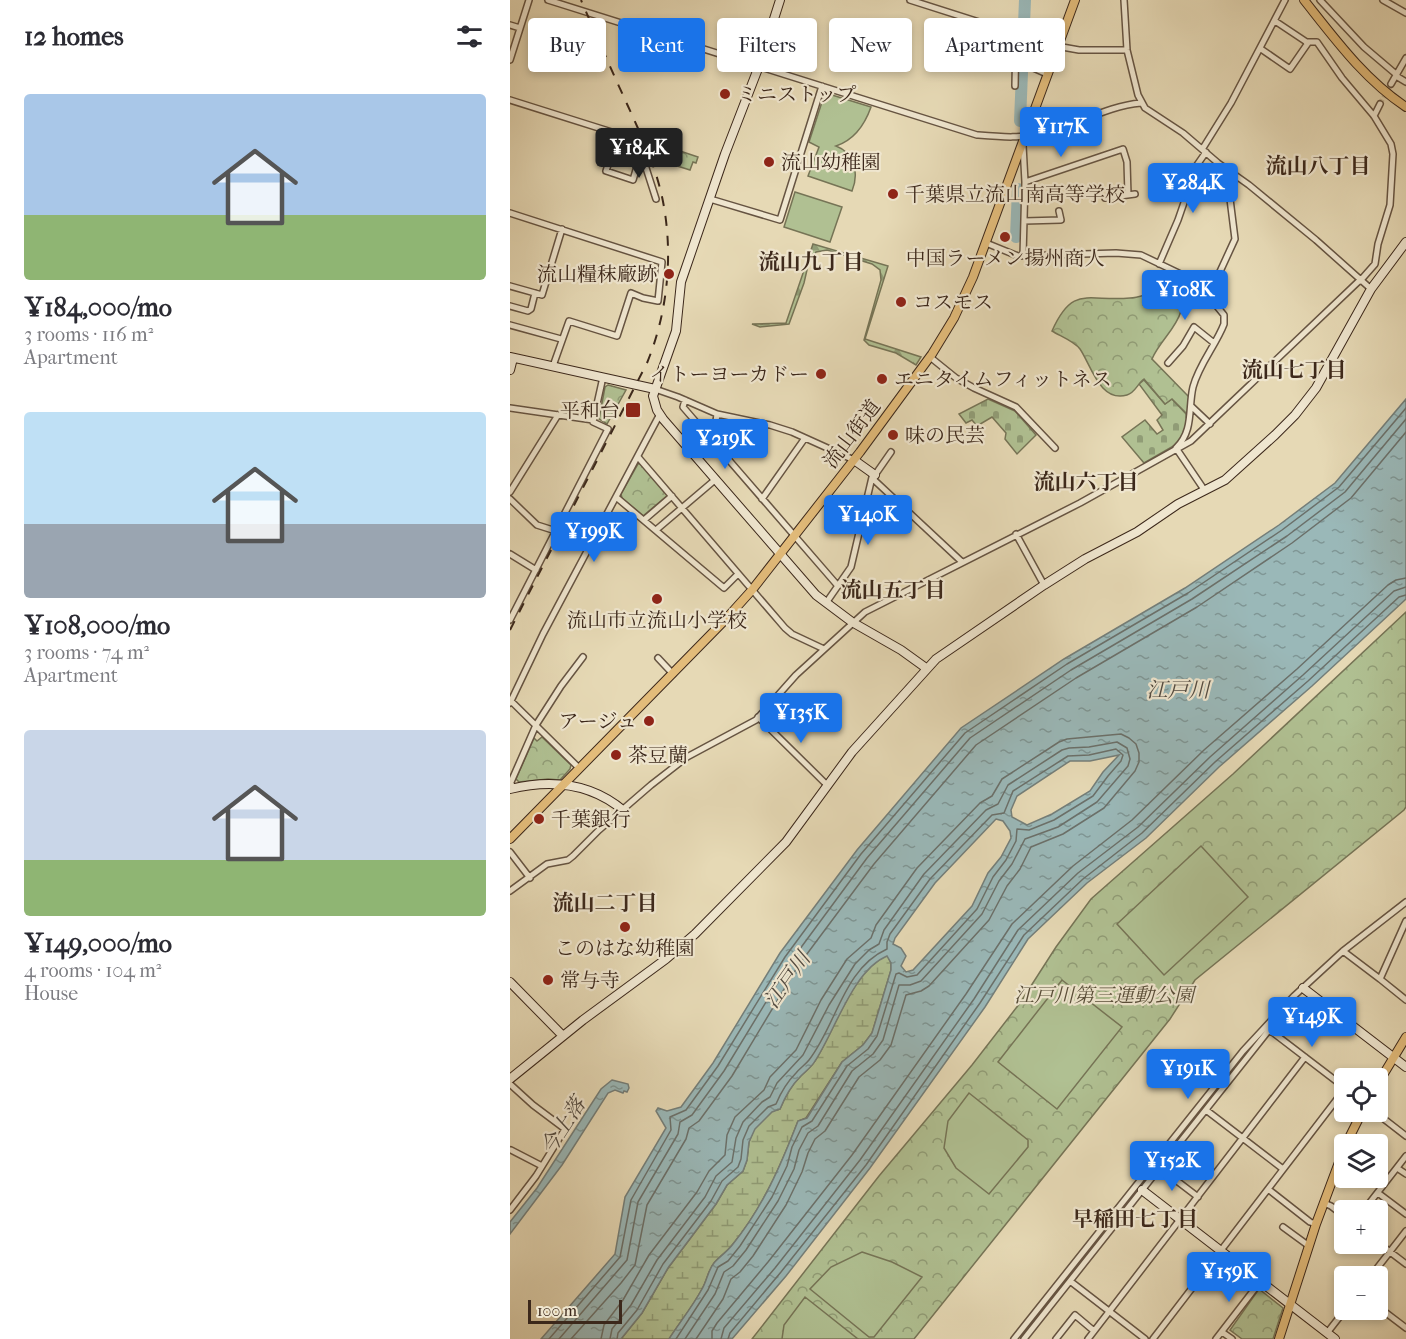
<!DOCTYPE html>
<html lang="en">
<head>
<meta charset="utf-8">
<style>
	:root { --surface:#fff; --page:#f2f2f3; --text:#2b2b33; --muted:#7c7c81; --accent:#1a73e8 }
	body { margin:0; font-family:"IM FELL French Canon","Noto Serif JP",serif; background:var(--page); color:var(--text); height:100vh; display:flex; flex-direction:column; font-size:22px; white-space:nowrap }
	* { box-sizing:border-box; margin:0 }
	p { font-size:20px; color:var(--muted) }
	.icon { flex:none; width:33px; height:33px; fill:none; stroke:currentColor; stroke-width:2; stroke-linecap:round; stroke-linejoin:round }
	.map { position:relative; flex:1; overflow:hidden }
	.side { display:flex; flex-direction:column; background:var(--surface); width:510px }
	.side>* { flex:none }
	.guide { position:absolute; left:18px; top:18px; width:570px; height:54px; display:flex; gap:12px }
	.fabs { position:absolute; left:824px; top:1068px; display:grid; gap:12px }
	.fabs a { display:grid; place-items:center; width:54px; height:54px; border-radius:6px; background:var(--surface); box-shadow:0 3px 9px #0003; font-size:30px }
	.scale { position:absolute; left:18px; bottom:15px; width:94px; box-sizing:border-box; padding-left:6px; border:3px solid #3c281b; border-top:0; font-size:16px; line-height:21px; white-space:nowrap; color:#3c281b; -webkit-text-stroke:4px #efe6cf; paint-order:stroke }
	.price { position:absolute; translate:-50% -51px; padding:0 14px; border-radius:6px; background:var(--accent); color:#fff; font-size:20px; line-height:39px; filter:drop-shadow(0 2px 3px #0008) }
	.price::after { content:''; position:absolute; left:50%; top:36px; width:18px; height:14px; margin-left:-9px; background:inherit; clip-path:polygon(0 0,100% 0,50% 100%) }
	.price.active { background:#222; color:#fff }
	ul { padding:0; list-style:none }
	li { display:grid; align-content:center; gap:12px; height:318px; padding:0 24px }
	li span { display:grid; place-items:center; height:186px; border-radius:6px; color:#555 }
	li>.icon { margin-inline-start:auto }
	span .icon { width:108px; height:108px; fill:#fffc; stroke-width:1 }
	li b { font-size:26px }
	h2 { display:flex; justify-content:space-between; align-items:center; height:72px; padding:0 24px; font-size:26px }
	.tag { padding:0 21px; border-radius:6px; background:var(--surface); box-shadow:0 3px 9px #0003; font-size:21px; line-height:54px }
	.tag.active { background:var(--accent); color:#fff }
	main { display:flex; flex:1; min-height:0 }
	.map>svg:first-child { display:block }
	.forest { fill:url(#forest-firs); stroke:#767456; stroke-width:1.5 }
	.wetland { fill:url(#wetland-marsh); stroke:#767456; stroke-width:1.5 }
	.cemetery { fill:url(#cemetery-stones); stroke:#767456; stroke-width:1.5 }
	.park { fill:url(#park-crowns); stroke:#767456; stroke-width:1.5 }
	.pitch { fill:#b0c092; stroke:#767456; stroke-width:1.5 }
	.water { fill:url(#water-ripples); stroke:#747e79; stroke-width:1.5; fill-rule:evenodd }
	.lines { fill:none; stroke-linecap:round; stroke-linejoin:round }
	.shore { stroke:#6b706a; stroke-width:1.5 }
	.river { stroke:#9ab8b8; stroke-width:12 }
	.street-tunnel { stroke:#c4b696; stroke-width:5; stroke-dasharray:5 2.5; stroke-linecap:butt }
	.street-casing { stroke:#665442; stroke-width:8 }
	.secondary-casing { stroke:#3c281b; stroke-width:10 }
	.primary-casing { stroke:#3c281b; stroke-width:10 }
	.street { stroke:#efe6cf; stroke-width:5 }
	.secondary { stroke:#efe6cf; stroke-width:8 }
	.primary { stroke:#e3bc7a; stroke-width:8 }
	.rail { stroke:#3c281b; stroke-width:2; stroke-dasharray:10 10; stroke-linecap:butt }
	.poi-dot { fill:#8f2418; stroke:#efe6cf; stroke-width:2 }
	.labels { text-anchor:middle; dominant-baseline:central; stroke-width:4.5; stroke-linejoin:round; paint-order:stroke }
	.poi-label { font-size:20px; fill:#3c281b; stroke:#efe6cf; text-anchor:start }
	.street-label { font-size:20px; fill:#3c281b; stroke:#efe6cf }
	.park-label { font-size:20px; font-style:italic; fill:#594e39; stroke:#efe6cf }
	.neighbourhood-label { font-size:21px; font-weight:bold; fill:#3c281b; stroke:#efe6cf }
	.water-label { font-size:21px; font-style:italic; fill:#544c42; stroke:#efe6cf }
</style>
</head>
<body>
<main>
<section class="side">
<h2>12 homes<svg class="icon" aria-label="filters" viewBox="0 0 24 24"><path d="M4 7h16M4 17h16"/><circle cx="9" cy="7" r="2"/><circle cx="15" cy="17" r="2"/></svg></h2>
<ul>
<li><span style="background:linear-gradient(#a9c7e8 65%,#8fb573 0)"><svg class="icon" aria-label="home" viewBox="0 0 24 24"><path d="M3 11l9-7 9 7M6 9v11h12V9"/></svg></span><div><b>¥184,000/mo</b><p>3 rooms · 116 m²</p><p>Apartment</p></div></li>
<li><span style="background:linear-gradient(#bfe0f5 60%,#9aa5b1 0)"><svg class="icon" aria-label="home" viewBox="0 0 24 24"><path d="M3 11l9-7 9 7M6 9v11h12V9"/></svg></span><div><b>¥108,000/mo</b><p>3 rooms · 74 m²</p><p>Apartment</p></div></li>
<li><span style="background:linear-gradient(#c9d6e8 70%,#8fb573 0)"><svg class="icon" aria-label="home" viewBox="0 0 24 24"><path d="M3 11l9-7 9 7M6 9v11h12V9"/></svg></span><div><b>¥149,000/mo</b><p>4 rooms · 104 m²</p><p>House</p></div></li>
</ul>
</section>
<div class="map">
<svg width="896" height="1339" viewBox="0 0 896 1339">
	<defs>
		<pattern id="forest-firs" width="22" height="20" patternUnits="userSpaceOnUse" patternTransform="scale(1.5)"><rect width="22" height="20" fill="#b0c092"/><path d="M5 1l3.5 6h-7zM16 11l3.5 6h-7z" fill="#909c76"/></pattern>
		<pattern id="wetland-marsh" width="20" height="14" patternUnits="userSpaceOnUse" patternTransform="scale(1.5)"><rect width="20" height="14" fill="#b0c092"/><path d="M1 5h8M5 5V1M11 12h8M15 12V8" fill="none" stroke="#909c76"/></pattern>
		<pattern id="cemetery-stones" width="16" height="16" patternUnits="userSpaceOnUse" patternTransform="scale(1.5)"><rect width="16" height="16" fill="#b0c092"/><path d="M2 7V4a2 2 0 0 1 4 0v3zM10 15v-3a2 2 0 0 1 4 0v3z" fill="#909c76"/></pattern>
		<pattern id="park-crowns" width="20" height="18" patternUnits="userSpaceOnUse" patternTransform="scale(1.5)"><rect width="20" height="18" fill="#b0c092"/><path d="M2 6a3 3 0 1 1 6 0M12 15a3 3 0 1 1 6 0" fill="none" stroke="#909c76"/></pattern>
		<pattern id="water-ripples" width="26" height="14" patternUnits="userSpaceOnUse" patternTransform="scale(1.5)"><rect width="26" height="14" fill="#9ab8b8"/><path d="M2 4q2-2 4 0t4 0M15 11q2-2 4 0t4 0" fill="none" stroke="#7f9695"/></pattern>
	</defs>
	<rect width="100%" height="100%" fill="#e6d9b5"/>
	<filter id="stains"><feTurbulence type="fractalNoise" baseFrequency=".00333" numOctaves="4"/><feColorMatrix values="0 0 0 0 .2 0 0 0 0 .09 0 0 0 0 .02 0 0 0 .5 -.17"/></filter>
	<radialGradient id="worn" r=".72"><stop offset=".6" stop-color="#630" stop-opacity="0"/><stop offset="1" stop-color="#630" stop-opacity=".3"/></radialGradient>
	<path class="forest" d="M303,244L378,266L355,339L411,357L406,365L386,353L359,345L354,340L371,280L370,270L362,264L317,250L306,252L299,261L294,283L279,324L250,327L242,324L276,323Z"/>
	<path class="wetland" d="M377,955L381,963V970L362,1033L353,1045L332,1062L296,1118L288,1121C271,1165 253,1207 223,1244C217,1252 209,1257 204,1263C198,1270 197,1281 192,1289C183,1306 170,1322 159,1339H111L132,1313L158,1268L206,1204L217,1185L233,1171L237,1160L239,1142L244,1129L262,1111L270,1109C275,1097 280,1087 289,1078C294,1072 301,1068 305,1061C326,1029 341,972 377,955Z"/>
	<path class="cemetery" d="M634,380L655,404L662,399L678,416L674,435L667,444L634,463L612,437L635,420L647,434L653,430L647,420L652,415L629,384Z
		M478,399L505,411L526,435L507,454L495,439L496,433L482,417L467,426L462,420L456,423L449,414Z"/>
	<path class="park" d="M140,141L188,157L186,163L183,162L180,170L148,160Z
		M647,292L663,301L671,311C666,329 649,342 642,359L679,397L678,415L662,399L655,404L634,379C628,383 625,393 617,395C590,403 581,365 570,349C564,341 550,336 542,331C563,284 578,302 620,298C629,298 638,293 647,292Z
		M98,385L116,390L97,424L89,419L95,387Z
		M131,463L158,495L133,516L112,498L111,494L128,464Z
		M896,612V807L894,810L685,980L660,1019L404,1339H242L369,1176L462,1065L510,1003L546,947L581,899L723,774Z
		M32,737L61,765L60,769L50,780L38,779L9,782L6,779L24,738L27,741Z
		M749,1289L773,1308L763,1339H732L720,1330Z"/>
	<path class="pitch" d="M322,95L361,107C355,124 344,140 326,146C345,153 349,174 342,191L298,176L309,147L299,142L313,99Z
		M285,192L332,207L320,242L274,227Z
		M691,846L738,897L654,975L607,924Z
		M552,980L612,1027L547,1109L488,1062Z
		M459,1093L518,1140V1147L479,1194L446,1168L434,1148L438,1121Z
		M352,1252L382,1262L412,1277L364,1337H359L300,1289L321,1267Z
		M295,1297L348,1339H272L274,1325Z"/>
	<path class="water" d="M896,399V599L802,686L709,767L636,838L577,883L518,939L475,1007L360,1168L276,1276L222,1339H159C170,1322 183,1306 192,1289C197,1281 198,1270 204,1263C209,1257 217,1252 223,1244C253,1207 271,1165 288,1121L297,1118L332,1062L353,1045L362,1033L381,970V963L377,956C343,970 325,1031 305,1061C301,1068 294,1072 289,1078C280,1087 275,1097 270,1109L262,1112L245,1129L239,1142L237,1160L233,1171L217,1185L206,1204L158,1268L132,1313L111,1339H31L105,1254L115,1197L156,1128L146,1111L148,1108L157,1111L171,1107L203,1063L270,953L347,850L451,728L554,659L675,588L769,525L825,483ZM609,755L593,772L580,791L542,814L517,825L502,817L501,810L507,796L560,761H580ZM486,819L493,821L500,831L501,838L491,857L478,873L462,906L403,970L396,972L391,966L396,956L391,948L383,944L385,938L425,883Z
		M102,1080L118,1084L119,1088L117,1092L114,1091L113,1093L105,1090L98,1093L52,1165L0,1234V1222L27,1188L91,1089Z"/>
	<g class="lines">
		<path class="shore" d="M39,1339L110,1257L121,1200L161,1130L160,1117L176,1110L208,1066L275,957L351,854L455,733L557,664L678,593L772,530L829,487L896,408
			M49,1339L117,1260L128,1202L168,1134L170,1122L182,1115L214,1071L281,961L357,858L460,738L561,670L682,599L777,536L835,492L896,419
			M61,1339L111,1283L125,1265L137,1205L176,1139L179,1128L189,1121L222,1076L288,966L364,864L466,745L566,678L687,607L782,543L841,498L896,432
			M91,1339L94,1325L113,1300L139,1255L187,1192L199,1171L215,1155L217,1135L225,1117L254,1090L260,1077L286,1050L311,1000L337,959L361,938L366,925L407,868L470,803L482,796L492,779L549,742L557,739L611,734L619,738L626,744L629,753V762L625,771L594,808L553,834L521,847L510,869L497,886L479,920L419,986L411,991L396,995L381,1045L370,1060L349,1077L315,1131L305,1139L298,1153L292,1172L276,1205L243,1256L230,1272L221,1279L213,1299L186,1339
			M100,1339L102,1329L121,1305L147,1260L195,1197L206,1176L222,1162L226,1138L233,1122L252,1102L260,1097L267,1083L293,1055L319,1005L345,964L359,950L369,944L374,930L414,874L476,810L488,804L498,785L552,750L559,748L579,747L607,742L617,748L620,759L618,766L587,802L548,827L515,839L502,864L489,881L472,914L411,981L400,985H389L373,1040L363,1054L342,1071L308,1126L298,1133L289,1150L284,1169L268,1201L236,1250L223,1266L214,1272L205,1294L175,1339
			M107,1339L108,1333L127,1310L153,1264L201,1201L212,1181L228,1167L231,1159L233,1140L239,1126L258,1107L266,1104C271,1092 277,1082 286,1073C290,1068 295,1065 299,1060C327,1024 333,969 377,949V942L380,934L420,879L482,815L494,813L503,791L558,756L579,755L606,749L613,755L611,761L598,776L583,796L544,820L519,830L507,829L506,841L496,860L483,877L467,909L407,975L397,977L389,973L386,974L367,1036L358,1049L337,1066L302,1121L292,1127L282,1147L277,1166L262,1197L230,1246L218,1261L208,1267L198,1290L166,1339
			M202,1339V1331L207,1323L258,1262L342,1155L456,994L502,924L563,866L622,820L694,750L787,669L878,585L886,580L896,578
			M211,1339L214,1328L265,1268L350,1160L464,999L508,930L568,873L628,827L700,757L793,675L884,591L896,587
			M218,1339L220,1333L271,1272L356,1165L470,1003L514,935L573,879L632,833L705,762L798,681L889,597L896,595"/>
		<path class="river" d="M510,121L515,0
			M506,237L508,189"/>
		<path class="street-tunnel" d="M870,104L881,84"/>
		<defs>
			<path id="street" d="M38,0L467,135C491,137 513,139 537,132C569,124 597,106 631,103
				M400,0L541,45L569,50H617
				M614,0L617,50L628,95L635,108L673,133L708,163L739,185L806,240L861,289
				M810,0L854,47L887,75
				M873,0L896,13
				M0,25L10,28
				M796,42H807L832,78L864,116L881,144L883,154L880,205L868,244L865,264L850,281
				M751,49L780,69L798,43L765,21
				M125,54L133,29
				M0,60L19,0
				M500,65L519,66L537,74
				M886,76L896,82
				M881,84L896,58
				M505,86L506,34
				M0,100L127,140L146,199
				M864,116L870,104
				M108,134L96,171L123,180L131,153
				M513,145L515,182
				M693,148L721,103L775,0
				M595,198L625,194
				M200,199L270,220L312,86
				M0,213L152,262L148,301L133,298L121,293L107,336L59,321L43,366
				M514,221L551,220L549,211
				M476,243L508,256L606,253L631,255L702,289L703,292L701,299L714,315V324C706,345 689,364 683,387C678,408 684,431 666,448L695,491
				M513,256L515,182L613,149L617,162L618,195
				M649,264L668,220L687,165L696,152
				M0,286L32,295L52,229
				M702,289L725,239L719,191L708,164
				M0,306L18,311L21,309L25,293
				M0,325L51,339
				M420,357L446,378L464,388L506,407L545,448
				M658,363L673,346L684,327L704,343
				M145,389L168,397L207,414L260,425L282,432L344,460
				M175,400L173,407L328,586
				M681,406L700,424
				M0,408L83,420
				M178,446L206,421L207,414
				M128,457L275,628L282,634L314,649
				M365,475L381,452
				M362,478L452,562
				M0,492L48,415
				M106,497L214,588L228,574
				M0,499L27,525L46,531
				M252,499L295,438
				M134,520L162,496
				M146,530L206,479
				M57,534L80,546
				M506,534L534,585
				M0,554L26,570
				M316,603L341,567L363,473
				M0,620L98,429L83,422L93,377
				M148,658L163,674
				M0,700L69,768
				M0,703L33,634L150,414
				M248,717L318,786
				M2,788L1,782L26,725L51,686L73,657
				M0,852L20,878
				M0,891L37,864L58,860L63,856L89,830L141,785L177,757L246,720L286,675L355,612L570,503L681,441L850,280
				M896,921L870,979L896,1000
				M833,951L870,979
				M757,1028L834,1087
				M0,1084L23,1105L55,1129L26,1176L0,1210
				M696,1110L773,1169
				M865,1112L896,1136
				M1,1150L32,1166
				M650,1168L688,1197
				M887,1168L896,1174
				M758,1189L800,1222L806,1224
				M868,1193L896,1214
				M814,1203L821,1206L834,1216
				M854,1210L896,1156
				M773,1227L799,1246
				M867,1242L896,1264
				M861,1276L896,1231
				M560,1281L635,1339
				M867,1306L896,1328
				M712,1332L722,1339
				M817,1333L835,1310
				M504,1339L733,1051L784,996L833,951L896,902
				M514,1339L759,1030
				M546,1339L565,1315L584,1331
				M578,1339L795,1057
				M643,1339L834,1090
				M706,1339L750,1282"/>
			<path id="secondary" d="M270,0L249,66L215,154L171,282L166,331L143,396L147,410L153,419L306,595L342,622L391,650L416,668
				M0,357L145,389
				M0,370L3,358
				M344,460L365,475
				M0,789C41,779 81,783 114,811
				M0,982L53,1036
				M793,988L896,1067
				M0,1079L73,1020L156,959L185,934L276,842L342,752L426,659L534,585L575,559L627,532L668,504L715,480L765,435L785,415L806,388L861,289L896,242
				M632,1190L825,1339"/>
			<path id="primary" d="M794,0C825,39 854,79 896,107
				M0,839L215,620L242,590L350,452L422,354L444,318L463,277L565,0
				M867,1085L896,1037
				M836,1144L852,1112
				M769,1339L806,1224L834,1149"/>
		</defs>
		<use href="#street" class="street-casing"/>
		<use href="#secondary" class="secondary-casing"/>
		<use href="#primary" class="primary-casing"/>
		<use href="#street" class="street"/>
		<use href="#secondary" class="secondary"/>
		<use href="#primary" class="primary"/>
		<path class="rail" d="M0,630L137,363C157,314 163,259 154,207C148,171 132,137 117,104C101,69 86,35 71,0"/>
	</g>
	<g class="poi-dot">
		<circle cx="215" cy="94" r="6"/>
		<circle cx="259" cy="162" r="6"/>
		<circle cx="383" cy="194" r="6"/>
		<circle cx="495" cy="237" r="6"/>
		<circle cx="159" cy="274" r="6"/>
		<circle cx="391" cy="302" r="6"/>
		<circle cx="311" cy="374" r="6"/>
		<circle cx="372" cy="379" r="6"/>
		<rect x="115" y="402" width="16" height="16" rx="3"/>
		<circle cx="383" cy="435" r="6"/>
		<circle cx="147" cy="599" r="6"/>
		<circle cx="139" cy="721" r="6"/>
		<circle cx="106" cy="755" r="6"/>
		<circle cx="29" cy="819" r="6"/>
		<circle cx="115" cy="927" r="6"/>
		<circle cx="38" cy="980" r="6"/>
	</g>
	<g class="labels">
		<g class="poi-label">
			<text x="227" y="94">ミニストップ</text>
			<text x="271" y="162">流山幼稚園</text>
			<text x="395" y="194">千葉県立流山南高等学校</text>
			<text x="495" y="258" text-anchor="middle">中国ラーメン揚州商人</text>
			<text x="147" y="274" text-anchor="end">流山糧秣廠跡</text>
			<text x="403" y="302">コスモス</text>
			<text x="299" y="374" text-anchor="end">イトーヨーカドー</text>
			<text x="384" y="379">エニタイムフィットネス</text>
			<text x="110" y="410" text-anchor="end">平和台</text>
			<text x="395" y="435">味の民芸</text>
			<text x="147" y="620" text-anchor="middle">流山市立流山小学校</text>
			<text x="127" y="721" text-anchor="end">アージュ</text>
			<text x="118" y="755">茶豆蘭</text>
			<text x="41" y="819">千葉銀行</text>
			<text x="115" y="948" text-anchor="middle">このはな幼稚園</text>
			<text x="50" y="980">常与寺</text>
		</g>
		<g class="street-label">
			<text transform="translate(342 434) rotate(-53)">流山街道</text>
		</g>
		<g class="park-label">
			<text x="594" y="995">江戸川第三運動公園</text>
		</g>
		<g class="neighbourhood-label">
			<text x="808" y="166">流山八丁目</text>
			<text x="301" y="262">流山九丁目</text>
			<text x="784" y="370">流山七丁目</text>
			<text x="576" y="482">流山六丁目</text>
			<text x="383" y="590">流山五丁目</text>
			<text x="95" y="903">流山二丁目</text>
			<text x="625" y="1219">早稲田七丁目</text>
		</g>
		<g class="water-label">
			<text x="668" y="690">江戸川</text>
			<text transform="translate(277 980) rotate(-55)">江戸川</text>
			<text transform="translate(53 1126) rotate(-57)">今上落</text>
		</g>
	</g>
	<rect width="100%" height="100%" filter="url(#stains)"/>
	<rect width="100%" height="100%" fill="url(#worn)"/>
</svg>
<div class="fabs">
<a><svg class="icon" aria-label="locate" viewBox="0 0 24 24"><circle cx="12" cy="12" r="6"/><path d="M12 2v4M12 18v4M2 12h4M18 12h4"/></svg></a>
<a><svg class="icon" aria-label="layers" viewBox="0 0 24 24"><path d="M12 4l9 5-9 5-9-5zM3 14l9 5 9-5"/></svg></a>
<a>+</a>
<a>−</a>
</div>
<div class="scale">100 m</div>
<b class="price" style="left:551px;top:158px">¥117K</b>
<b class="price active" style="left:129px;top:179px">¥184K</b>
<b class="price" style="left:683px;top:214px">¥284K</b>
<b class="price" style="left:675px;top:321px">¥108K</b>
<b class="price" style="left:215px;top:470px">¥219K</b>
<b class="price" style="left:358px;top:546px">¥140K</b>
<b class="price" style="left:84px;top:563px">¥199K</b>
<b class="price" style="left:291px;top:744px">¥135K</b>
<b class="price" style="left:802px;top:1048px">¥149K</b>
<b class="price" style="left:678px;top:1100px">¥191K</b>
<b class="price" style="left:662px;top:1192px">¥152K</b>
<b class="price" style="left:719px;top:1303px">¥159K</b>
<div class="guide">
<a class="tag">Buy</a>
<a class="tag active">Rent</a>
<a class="tag">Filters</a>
<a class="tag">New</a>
<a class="tag">Apartment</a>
</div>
</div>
</main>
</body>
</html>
